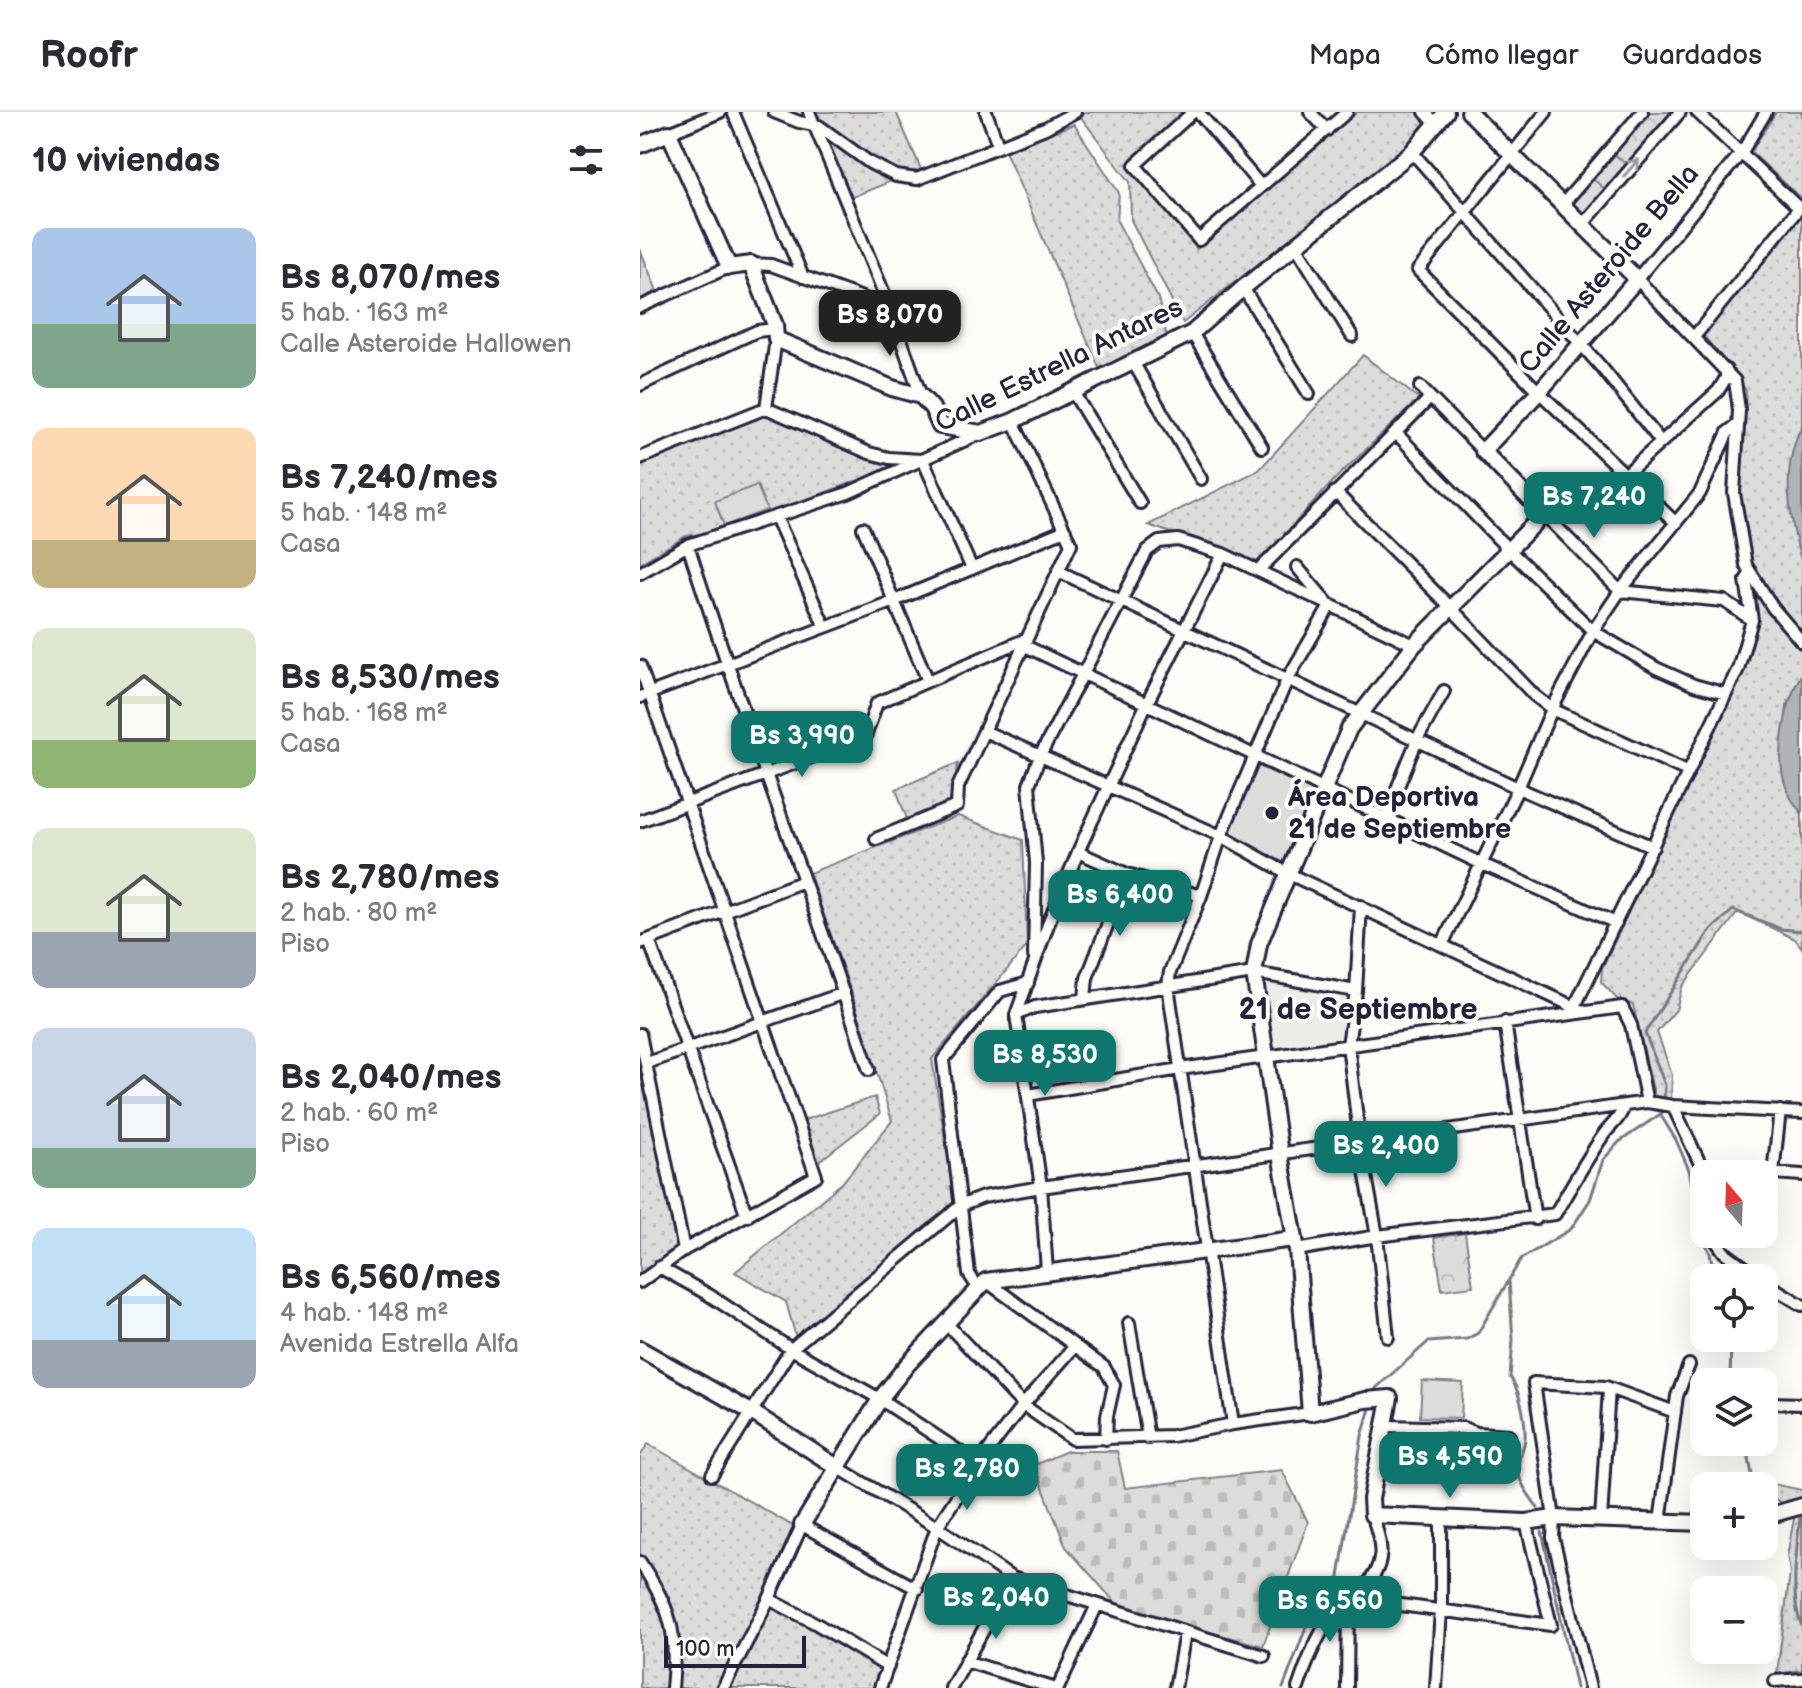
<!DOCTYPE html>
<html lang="es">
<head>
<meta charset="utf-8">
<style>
	:root { --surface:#fff; --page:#f7f7f7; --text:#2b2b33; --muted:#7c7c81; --line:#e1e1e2; --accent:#0f766e }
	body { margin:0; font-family:"Balsamiq Sans",sans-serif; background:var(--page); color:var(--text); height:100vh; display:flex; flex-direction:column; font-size:30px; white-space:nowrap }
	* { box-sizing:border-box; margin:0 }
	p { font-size:26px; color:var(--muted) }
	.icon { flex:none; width:44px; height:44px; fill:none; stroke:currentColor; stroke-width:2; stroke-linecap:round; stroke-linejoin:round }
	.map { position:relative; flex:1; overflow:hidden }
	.sheet { display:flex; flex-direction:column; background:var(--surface); width:640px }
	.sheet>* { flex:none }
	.needle { width:52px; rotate:341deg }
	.tools { position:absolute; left:1050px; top:1048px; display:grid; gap:16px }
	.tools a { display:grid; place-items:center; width:88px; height:88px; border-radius:16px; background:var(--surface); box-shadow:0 8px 32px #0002; font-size:40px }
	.scale { position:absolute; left:24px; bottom:20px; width:142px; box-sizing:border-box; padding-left:8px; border:4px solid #22223b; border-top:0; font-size:22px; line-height:28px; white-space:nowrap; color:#22223b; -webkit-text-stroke:6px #fdfcf7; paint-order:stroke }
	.price { position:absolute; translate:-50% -68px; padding:0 18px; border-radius:16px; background:var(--accent); color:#fff; font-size:26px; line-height:52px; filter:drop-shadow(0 2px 4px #0008) }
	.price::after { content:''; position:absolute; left:50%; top:48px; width:24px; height:18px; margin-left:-12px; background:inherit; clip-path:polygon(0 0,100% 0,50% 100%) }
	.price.selected { background:#222; color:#fff }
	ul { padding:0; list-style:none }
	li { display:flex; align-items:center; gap:24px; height:200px; padding:0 32px }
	li span { display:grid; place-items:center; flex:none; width:224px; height:160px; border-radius:16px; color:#555 }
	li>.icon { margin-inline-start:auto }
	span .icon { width:96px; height:96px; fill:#fffc; stroke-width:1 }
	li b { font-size:34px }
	h2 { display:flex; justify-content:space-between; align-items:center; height:96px; padding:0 32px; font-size:34px }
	header { display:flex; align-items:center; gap:48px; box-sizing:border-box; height:112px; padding:0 40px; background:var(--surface); border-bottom:2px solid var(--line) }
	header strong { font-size:38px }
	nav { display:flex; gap:44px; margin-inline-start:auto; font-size:28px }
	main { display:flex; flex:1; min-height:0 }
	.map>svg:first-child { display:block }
	.built { fill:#ecece9 }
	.grass { fill:url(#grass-dots); stroke:#807f8b; stroke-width:2 }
	.cemetery { fill:url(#cemetery-stones); stroke:#807f8b; stroke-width:2 }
	.park { fill:url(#park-crowns); stroke:#807f8b; stroke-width:2 }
	.pitch { fill:#dddcdb; stroke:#807f8b; stroke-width:2 }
	.water { fill:#b2b2b7; stroke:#787885; stroke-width:2 }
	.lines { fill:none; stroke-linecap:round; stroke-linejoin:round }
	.stream { stroke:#787885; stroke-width:3 }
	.street-casing { stroke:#22223b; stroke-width:16 }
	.secondary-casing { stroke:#22223b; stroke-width:20 }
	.street { stroke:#fdfcf7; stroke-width:10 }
	.secondary { stroke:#fdfcf7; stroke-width:14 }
	.oneway { stroke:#9a9aa2 }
	.poi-dot { fill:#22223b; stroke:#fdfcf7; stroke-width:3 }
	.labels { text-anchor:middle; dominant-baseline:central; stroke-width:8; stroke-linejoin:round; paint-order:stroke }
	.street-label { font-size:28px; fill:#22223b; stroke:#fdfcf7 }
	.poi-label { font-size:28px; font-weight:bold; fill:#22223b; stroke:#fdfcf7; text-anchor:start }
	.neighbourhood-label { font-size:30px; font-weight:bold; fill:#22223b; stroke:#fdfcf7 }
</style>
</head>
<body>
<header>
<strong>Roofr</strong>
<nav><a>Mapa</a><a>Cómo llegar</a><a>Guardados</a></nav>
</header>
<main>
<section class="sheet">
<h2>10 viviendas<svg class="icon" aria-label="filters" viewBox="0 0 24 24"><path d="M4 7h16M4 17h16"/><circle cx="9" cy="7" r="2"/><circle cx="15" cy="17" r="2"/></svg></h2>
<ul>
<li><span style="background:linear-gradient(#a9c7e8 60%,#7fa58c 0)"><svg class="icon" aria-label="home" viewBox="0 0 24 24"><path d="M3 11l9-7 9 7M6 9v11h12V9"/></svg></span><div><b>Bs 8,070/mes</b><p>5 hab. · 163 m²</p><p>Calle Asteroide Hallowen</p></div></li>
<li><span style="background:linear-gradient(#ffd9b3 70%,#c2b280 0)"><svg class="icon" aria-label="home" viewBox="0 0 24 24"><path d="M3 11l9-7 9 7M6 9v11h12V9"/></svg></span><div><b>Bs 7,240/mes</b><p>5 hab. · 148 m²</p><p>Casa</p></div></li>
<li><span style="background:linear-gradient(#dfe7d0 70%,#8fb573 0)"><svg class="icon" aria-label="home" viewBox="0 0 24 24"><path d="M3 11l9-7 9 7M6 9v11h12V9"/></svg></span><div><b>Bs 8,530/mes</b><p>5 hab. · 168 m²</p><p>Casa</p></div></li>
<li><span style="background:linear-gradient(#dfe7d0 65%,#9aa5b1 0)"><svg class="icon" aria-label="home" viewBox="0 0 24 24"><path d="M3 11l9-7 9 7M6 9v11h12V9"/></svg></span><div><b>Bs 2,780/mes</b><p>2 hab. · 80 m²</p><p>Piso</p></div></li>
<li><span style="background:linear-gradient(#c9d6e8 75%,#7fa58c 0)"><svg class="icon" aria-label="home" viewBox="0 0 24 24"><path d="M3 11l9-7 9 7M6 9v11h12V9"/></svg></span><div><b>Bs 2,040/mes</b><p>2 hab. · 60 m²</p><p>Piso</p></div></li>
<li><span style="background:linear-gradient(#bfe0f5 70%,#9aa5b1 0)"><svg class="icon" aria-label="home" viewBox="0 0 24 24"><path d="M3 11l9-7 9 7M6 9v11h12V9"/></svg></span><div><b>Bs 6,560/mes</b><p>4 hab. · 148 m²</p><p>Avenida Estrella Alfa</p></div></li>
</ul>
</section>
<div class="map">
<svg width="1162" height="1576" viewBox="0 0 1162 1576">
	<defs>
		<pattern id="grass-dots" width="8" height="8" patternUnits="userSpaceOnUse" patternTransform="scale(2)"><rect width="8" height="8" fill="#dddcdb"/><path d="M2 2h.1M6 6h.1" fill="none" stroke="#bdbcbd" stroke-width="1.8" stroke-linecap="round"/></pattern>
		<pattern id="cemetery-stones" width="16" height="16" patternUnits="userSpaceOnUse" patternTransform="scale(2)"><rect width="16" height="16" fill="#dddcdb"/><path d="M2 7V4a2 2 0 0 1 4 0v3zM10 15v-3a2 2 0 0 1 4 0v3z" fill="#bdbcbd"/></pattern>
		<pattern id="park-crowns" width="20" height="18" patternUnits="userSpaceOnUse" patternTransform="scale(2)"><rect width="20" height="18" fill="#dddcdb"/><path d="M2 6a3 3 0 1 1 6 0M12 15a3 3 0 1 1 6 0" fill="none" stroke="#bdbcbd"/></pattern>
	</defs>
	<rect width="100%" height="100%" fill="#fdfcf7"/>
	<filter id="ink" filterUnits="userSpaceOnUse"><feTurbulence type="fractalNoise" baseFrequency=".0125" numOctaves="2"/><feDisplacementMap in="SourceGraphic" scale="16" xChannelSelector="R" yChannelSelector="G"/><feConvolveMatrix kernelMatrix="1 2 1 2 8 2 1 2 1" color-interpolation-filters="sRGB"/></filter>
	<g filter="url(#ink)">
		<path class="built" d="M625,868L701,882L705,887L701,926L635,935L629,933L621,873Z"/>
		<path class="grass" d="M174,0H256L281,57L210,86Z
			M445,0H546L487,52L557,137L717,0H777L788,11L760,40L543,211L491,108L490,70L440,4Z
			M1136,0H1162V87L1111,40Z
			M434,12L479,81L477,109L518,186L527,225L460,258L365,39Z
			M1162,101V314L1158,322V436L1162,451V561L1147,593L1145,615L1147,679L1162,702V836L1155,827L1098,800L1042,875L1036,898L1017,920L1032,963L1031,989L1015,986L993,893L977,887L961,870L962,856L1106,551L1115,518L1118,465L1108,453L1100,378L1106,279L1095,261L1062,222Z
			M723,243L779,287L697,365L618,451L508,413L619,358Z
			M125,303L257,354L81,419L46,424L0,451V353Z
			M318,651L309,695L268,710L256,677Z
			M318,704L383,728L387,834L292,947L315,1089L157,1229L146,1190L95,1160L203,1070L252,1009L214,888L169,761Z
			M0,950L36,1134L0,1164Z
			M235,985L240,1002L178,1050L164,1008Z
			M8,1332L153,1414L122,1488L242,1556L234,1576H0V1344Z
			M1123,1370L1162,1378V1558L1137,1562L1150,1460L1147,1444L1155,1401L1124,1379V1374L1107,1373Z"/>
		<path class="cemetery" d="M427,1339H477L485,1376L642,1358L668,1410L623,1534L481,1497L426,1435L394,1353Z"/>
		<path class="park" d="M1009,0H1035L943,106L928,93Z
			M0,137L17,179L0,187Z
			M825,1121L833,1174L802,1178L794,1126Z"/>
		<path class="pitch" d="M974,42L989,54L967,79L953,67Z
			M117,373L127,398L84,414L75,389Z
			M616,653L676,680L647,754L587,722Z
			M782,1269L823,1271L821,1306L780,1305Z"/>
		<path class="water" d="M1162,314V451C1149,406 1140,357 1162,314Z
			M1162,561V702C1157,695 1151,688 1148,680C1133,648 1145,590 1162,561Z"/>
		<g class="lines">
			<path class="stream" d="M1024,988L1025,973L1005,921L1069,820L1093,798L1141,817L1162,819
				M1020,1002L1036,1028L1049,1058L1063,1126L1070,1141L1075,1166
				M869,1169L873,1228L870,1265C880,1278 886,1309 885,1326C885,1337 875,1348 879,1363C881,1374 892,1387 898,1396
				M1090,1270L1091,1226
				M735,1281L736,1276L788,1230L827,1227L838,1221L881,1147L931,1117L950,1088L963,1048L979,1030L1022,1001L1023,996
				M1111,1330L1109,1346L1114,1374
				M1160,1406C1157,1435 1149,1487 1162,1514
				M902,1420L936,1576
				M643,1576L668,1510L697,1477L722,1324L731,1293"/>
			<defs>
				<path id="street" d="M93,0L163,165
					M134,0L159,10L179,14L230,51L256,64L277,67L405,16L435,0
					M169,0L250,196L281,284
					M346,0L358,33
					M553,0L495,53L559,128L707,0
					M558,0L621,74
					M670,0L687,18
					M785,0L796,12
					M906,0L778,158L899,280L1036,411
					M1126,0L1102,40L997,167L1095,269L1099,298L1094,381L1106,453L1133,496L1162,530
					M29,21L80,0
					M772,40L962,256L1021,330
					M923,92L1002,0
					M943,112L1040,0
					M656,134L712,224
					M111,152L131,153L250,196
					M603,176L669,282
					M0,195L89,155
					M552,221L622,335
					M1054,225L1159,96L1057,0
					M493,250L561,367
					M0,273L117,219L135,217
					M780,275L843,339
					M433,280L500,391
					M126,296L136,227
					M756,321L869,438L953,519L1016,556L1054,573L1086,582
					M0,346L126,296L229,341L249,346L281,348
					M283,348L332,457
					M986,362L1078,279L1086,266V258
					M695,380L810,495L894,583L912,597L1047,659
					M904,402L980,479L1084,489L1112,508
					M136,405L185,515
					M223,416L288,569
					M48,433C104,610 172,782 229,958
					M619,458L790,286
					M418,459L878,676L1013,735
					M0,461L48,433L208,381L341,321
					M383,533L842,752L976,811
					M0,554L176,1064L44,1138L0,1170
					M0,585L254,489L425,418
					M344,619L581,724L649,762L943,899
					M745,706L777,628L804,579
					M0,709L225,625L237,591L386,527
					M236,727L317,694L318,675L431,432L373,309
					M438,740L487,762L561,784
					M721,794L716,879L708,933L720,1031L737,1124L748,1225
					M9,828L107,1104
					M0,831L164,769
					M802,833L878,676L912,597L953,519L980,479L1060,381L1088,320L1097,313
					M394,844L396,751L389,673L400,644L507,439L519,430L538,428L583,442L774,533
					M445,886L447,866L487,762
					M935,894L1098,557L1112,508L1106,468L1110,462
					M376,903L395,895L614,861L716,879
					M865,910L895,1107
					M0,922L44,1138
					M7,951L204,881
					M388,983L540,957L982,895L991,913L1007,990
					M1033,994L1062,1056L1064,1107
					M1062,1056L1162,1063
					M1133,1061L1140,999
					M1071,1122L1084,1140L1119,1166
					M657,1138L737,1124L915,1102C930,1076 945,1050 962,1025C970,1013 980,1008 984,994
					M19,1155L69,1183L151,1237L240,1287L338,1352
					M407,1159L401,1075L376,903L410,807L441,733L506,593L583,442
					M346,1169L464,1255L474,1273L467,1304L466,1327
					M1124,1170L1162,1193
					M339,1177L329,1162L303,948L360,879L388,871
					M306,1211L383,1293L432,1327L532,1324L593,1312L670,1301
					M489,1211L508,1326
					M1130,1291L1162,1292
					M593,1312L528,874L530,860L561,784L581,724L647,568L690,494L657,455
					M746,1314L823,1316L837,1321L869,1323
					M197,1355L297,1415L372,1466L624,1544
					M72,1363L151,1237L311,1102L320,1094L343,1085L401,1075L1007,990L1033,994L1162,1001
					M961,1408L969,1276
					M1020,1410L1037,1284L1049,1253
					M0,1450C31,1498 38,1518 32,1576
					M723,1477L734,1487L753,1492L911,1513L886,1410
					M129,1487L175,1511L248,1555
					M325,1549L413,1576
					M1135,1569L1162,1567
					M83,1576L129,1487L162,1413L277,1477
					M240,1576L297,1415L338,1352L383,1293L435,1234
					M311,1576L372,1466
					M418,1576L457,1493
					M535,1576L545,1521
					M658,1576C666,1552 675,1528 689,1508C698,1495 712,1489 722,1478C747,1453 743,1433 732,1403
					M707,1576L708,1489
					M796,1576L801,1498V1406
					M950,1576L913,1426L914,1406L894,1271L966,1275L1035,1300"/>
				<path id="secondary" d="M829,0L997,167L899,280L843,339L904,402L774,533L709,617L619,832L614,861L640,1042L657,1138L670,1301L725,1288L750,1286L731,1387L732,1403L886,1410L914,1406L1064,1411
					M0,33L29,21L89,155L111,152L135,213L136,227L252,276L281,284L292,296L300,314L341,321L373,309L552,221L603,176L772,40L806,0
					M0,1237L113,1301L197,1355
					M1124,1405L1162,1394
					M162,1413L240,1287L267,1253L346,1169L653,1127"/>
			</defs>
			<use href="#street" class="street-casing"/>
			<use href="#secondary" class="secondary-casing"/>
			<use href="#street" class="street"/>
			<use href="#secondary" class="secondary"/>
		</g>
		<defs><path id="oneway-shaft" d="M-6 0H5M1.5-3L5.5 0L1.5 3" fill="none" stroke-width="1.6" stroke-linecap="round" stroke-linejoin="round" transform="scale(2)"/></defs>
		<use class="oneway" href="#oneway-shaft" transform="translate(991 56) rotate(-49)"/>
	</g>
	<circle class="poi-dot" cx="632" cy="701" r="8"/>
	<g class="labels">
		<g class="street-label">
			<text transform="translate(969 157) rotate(-50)">Calle Asteroide Bella</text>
			<text transform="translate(419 253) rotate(-26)">Calle Estrella Antares</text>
		</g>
		<g class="poi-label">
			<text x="648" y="685">Área Deportiva<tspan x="648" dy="32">21 de Septiembre</tspan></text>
		</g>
		<g class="neighbourhood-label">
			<text x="718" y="898">21 de Septiembre</text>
		</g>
	</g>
</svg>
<div class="tools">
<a><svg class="needle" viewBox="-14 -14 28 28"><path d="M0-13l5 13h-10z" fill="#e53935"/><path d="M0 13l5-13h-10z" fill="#7c7c81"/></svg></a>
<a><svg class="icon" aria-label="locate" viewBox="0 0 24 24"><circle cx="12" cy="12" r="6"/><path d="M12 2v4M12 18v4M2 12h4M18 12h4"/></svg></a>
<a><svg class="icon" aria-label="layers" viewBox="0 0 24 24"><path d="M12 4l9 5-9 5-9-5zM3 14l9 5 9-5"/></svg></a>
<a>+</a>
<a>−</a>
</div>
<div class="scale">100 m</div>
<b class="price selected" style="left:250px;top:246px">Bs 8,070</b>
<b class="price" style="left:954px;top:428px">Bs 7,240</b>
<b class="price" style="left:162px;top:667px">Bs 3,990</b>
<b class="price" style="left:480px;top:826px">Bs 6,400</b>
<b class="price" style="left:405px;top:986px">Bs 8,530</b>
<b class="price" style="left:746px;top:1077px">Bs 2,400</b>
<b class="price" style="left:810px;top:1388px">Bs 4,590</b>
<b class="price" style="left:327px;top:1400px">Bs 2,780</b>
<b class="price" style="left:356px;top:1529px">Bs 2,040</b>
<b class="price" style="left:690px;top:1532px">Bs 6,560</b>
</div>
</main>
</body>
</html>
